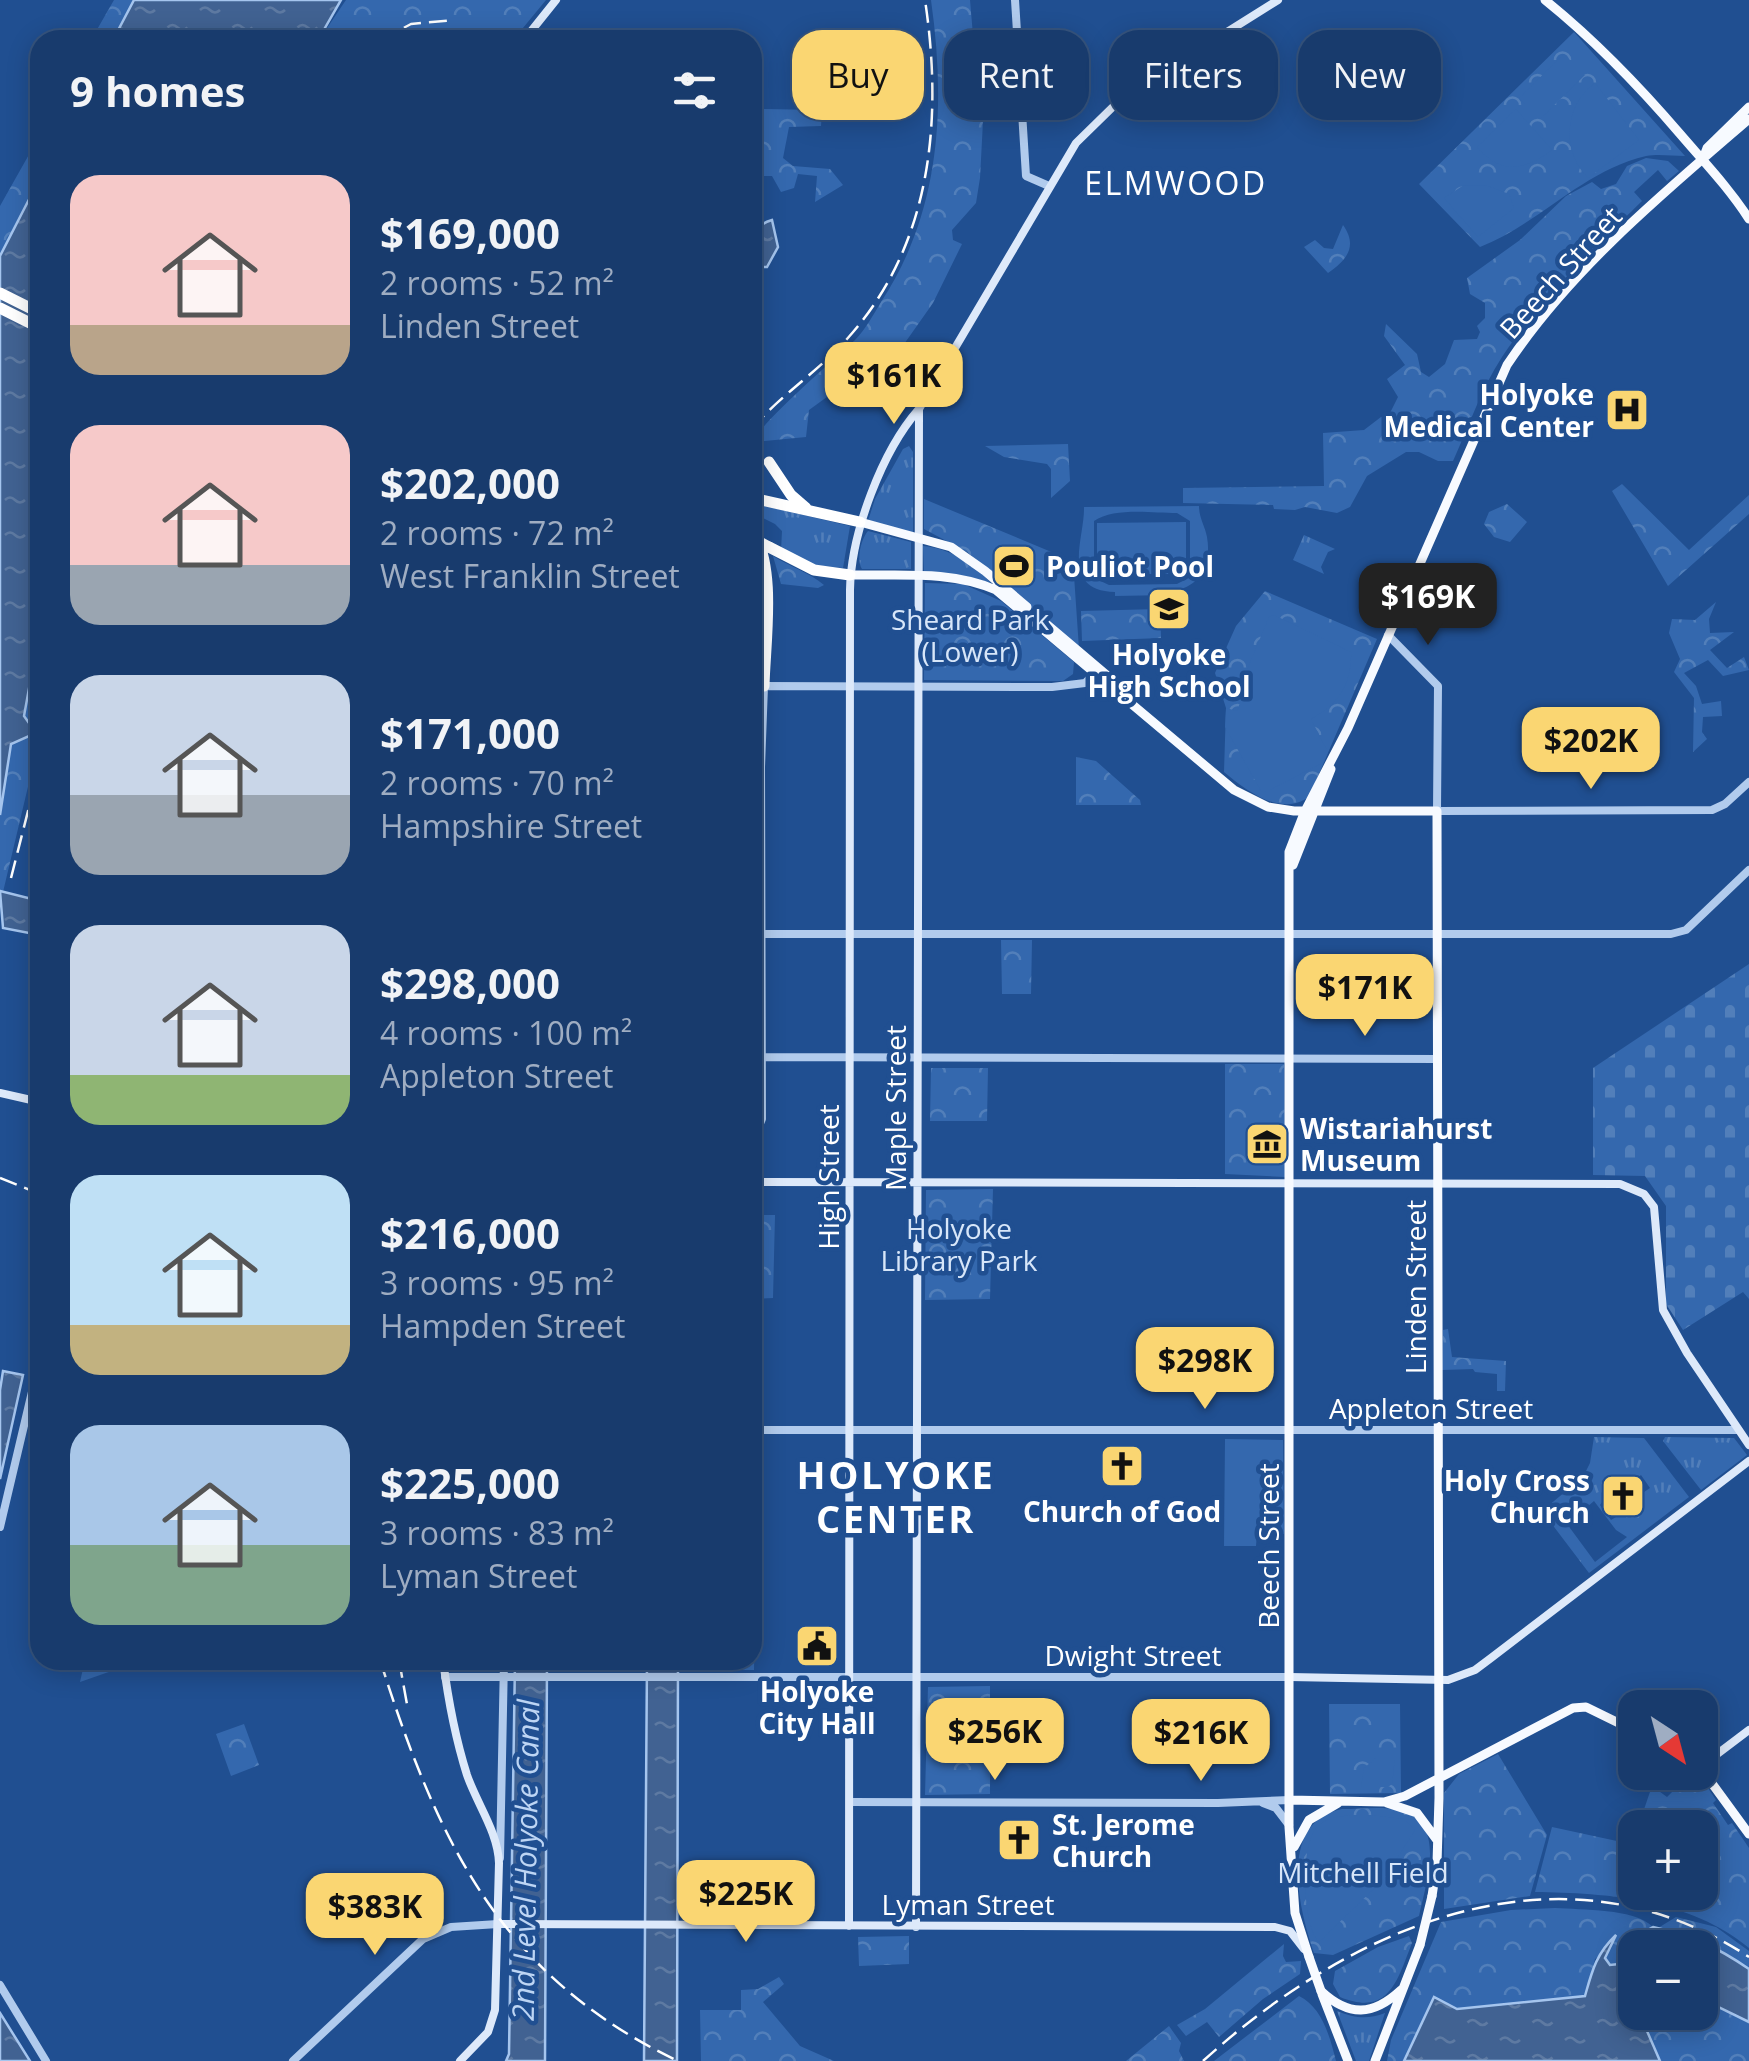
<!DOCTYPE html>
<html lang="en">
<head>
<meta charset="utf-8">
<style>
	:root { --surface:#183b6d; --page:#214272; --text:#f1f3f6; --muted:#9fadc2; --line:#365580; --accent:#fad672 }
	body { margin:0; font-family:"Open Sans",sans-serif; background:var(--page); color:var(--text); height:100vh; display:flex; flex-direction:column; font-size:38px; white-space:nowrap }
	* { box-sizing:border-box; margin:0 }
	p { font-size:32px; color:var(--muted) }
	.icon { flex:none; width:55px; height:55px; fill:none; stroke:currentColor; stroke-width:2; stroke-linecap:round; stroke-linejoin:round }
	.map { position:relative; flex:1; overflow:hidden }
	.drawer { position:absolute; left:30px; top:30px; width:732px; height:1640px; display:flex; flex-direction:column; background:var(--surface); border-radius:30px; box-shadow:0 5px 25px #0003,0 0 0 2px var(--line) }
	.drawer>* { flex:none }
	.hud { position:absolute; left:792px; top:30px; width:805px; height:90px; display:flex; gap:20px }
	.needle { width:65px; rotate:144deg }
	.buttons { position:absolute; left:1618px; top:1690px; display:grid; gap:20px }
	.buttons a { display:grid; place-items:center; width:100px; height:100px; border-radius:20px; background:var(--surface); box-shadow:0 5px 25px #0003,0 0 0 2px var(--line); font-size:50px }
	.price { position:absolute; translate:-50% -85px; padding:0 22px; border-radius:20px; background:var(--accent); color:#111; font-size:32px; line-height:65px; filter:drop-shadow(0 2px 5px #0008) }
	.price::after { content:''; position:absolute; left:50%; top:60px; width:30px; height:22px; margin-left:-15px; background:inherit; clip-path:polygon(0 0,100% 0,50% 100%) }
	.price.on { background:#222; color:#fff }
	ul { padding:0; list-style:none }
	li { display:flex; align-items:center; gap:30px; height:250px; padding:0 40px }
	li span { display:grid; place-items:center; flex:none; width:280px; height:200px; border-radius:30px; color:#555 }
	li>.icon { margin-inline-start:auto }
	span .icon { width:120px; height:120px; fill:#fffc; stroke-width:1 }
	li b { font-size:42px }
	h2 { display:flex; justify-content:space-between; align-items:center; height:120px; padding:0 40px; font-size:42px }
	.pill { padding:0 35px; border-radius:30px; background:var(--surface); box-shadow:0 5px 25px #0003,0 0 0 2px var(--line); font-size:35px; line-height:90px }
	.pill.on { background:var(--accent); color:#111 }
	.map>svg:first-child { display:block }
	.grass { fill:url(#grass-tufts); fill-rule:evenodd }
	.forest { fill:url(#forest-crowns) }
	.cemetery { fill:url(#cemetery-stones) }
	.pitch { fill:#3468ae; fill-rule:evenodd }
	.water { fill:url(#water-ripples); stroke:#a5c5ee; stroke-width:2.5 }
	.lines { fill:none; stroke-linecap:round; stroke-linejoin:round }
	.tertiary { stroke:#b1cbed; stroke-width:8 }
	.secondary { stroke:#dde9fa; stroke-width:8 }
	.primary { stroke:#f7faff; stroke-width:9 }
	.motorway { stroke:#fff; stroke-width:11 }
	.rail { stroke:#fff; stroke-width:2.5; stroke-dasharray:18 8; stroke-linecap:butt }
	.primary-bridge { stroke:#f7faff; stroke-width:9 }
	.motorway-bridge { stroke:#fff; stroke-width:11 }
	.labels { text-anchor:middle; dominant-baseline:central; stroke-width:9; stroke-linejoin:round; paint-order:stroke }
	.street-label { font-size:28px; fill:#fff; stroke:#204f91 }
	.poi-label { font-size:28px; font-weight:bold; fill:#fff; stroke:#204f91; text-anchor:start }
	.park-label { font-size:28px; fill:#d7e6f9; stroke:#204f91 }
	.water-label { font-size:30px; font-style:italic; fill:#bdd5f4; stroke:#204f91 }
	.quarter-label { font-size:32px; letter-spacing:2.5px; fill:#fff; stroke:#204f91 }
	.district-label { font-size:38px; font-weight:bold; letter-spacing:2.5px; fill:#fff; stroke:#204f91 }
</style>
</head>
<body>
<div class="map">
<svg width="1749" height="2061" viewBox="0 0 1749 2061">
	<defs>
		<pattern id="grass-tufts" width="24" height="20" patternUnits="userSpaceOnUse" patternTransform="scale(2.5)"><rect width="24" height="20" fill="#3468ae"/><path d="M3 7l-1-3M5 7V3M7 7l1-3M15 17l-1-3M17 17v-4M19 17l1-3" fill="none" stroke="#527fba"/></pattern>
		<pattern id="forest-crowns" width="20" height="18" patternUnits="userSpaceOnUse" patternTransform="scale(2.5)"><rect width="20" height="18" fill="#3468ae"/><path d="M2 6a3 3 0 1 1 6 0M12 15a3 3 0 1 1 6 0" fill="none" stroke="#527fba"/></pattern>
		<pattern id="cemetery-stones" width="16" height="16" patternUnits="userSpaceOnUse" patternTransform="scale(2.5)"><rect width="16" height="16" fill="#3468ae"/><path d="M2 7V4a2 2 0 0 1 4 0v3zM10 15v-3a2 2 0 0 1 4 0v3z" fill="#527fba"/></pattern>
		<pattern id="water-ripples" width="26" height="14" patternUnits="userSpaceOnUse" patternTransform="scale(2.5)"><rect width="26" height="14" fill="#416292"/><path d="M2 4q2-2 4 0t4 0M15 11q2-2 4 0t4 0" fill="none" stroke="#5e7aa2"/></pattern>
	</defs>
	<rect width="100%" height="100%" fill="#204f91"/>
	<path class="grass" d="M909,446L913,452V533L868,521L875,499L903,449Z
		M752,503L850,526L843,568L813,565L781,551L782,531L775,524L753,513Z
		M868,531L911,542V569H862C856,560 861,539 868,531Z
		M1304,535L1335,549L1328,552L1321,567L1324,574L1293,560Z
		M923,546C950,548 973,564 991,583L966,576L924,572Z
		M1594,1437L1644,1438L1689,1497L1589,1573L1542,1511L1583,1477L1590,1463ZM1631,1475L1635,1480L1641,1475L1650,1488L1628,1503L1631,1508L1611,1520L1600,1505L1612,1488L1619,1493L1633,1481L1629,1479ZM1594,1501L1616,1530L1627,1537L1595,1562L1567,1524Z
		M1665,1437L1734,1438L1747,1455L1701,1490L1663,1441Z
		M1337,2011C1355,2018 1367,2020 1385,2013L1369,2061H1356Z"/>
	<path class="forest" d="M114,0H134L113,40H91Z
		M346,0H546L513,40H395V33L379,40H319Z
		M931,0H970L977,83L984,102L980,178L976,203L952,230L953,240L962,244L933,303L890,364L883,365L879,372L887,378L874,399L862,401L861,381L842,386L809,410L806,437L753,442C762,421 833,361 855,340C866,329 873,315 881,302C941,211 946,105 931,0Z
		M1574,32L1685,156C1673,156 1658,154 1646,156C1582,171 1539,224 1480,247L1419,184Z
		M763,109L822,110L821,126L789,127L783,158L793,166L830,169L843,185L815,202L817,176L798,174L794,188L781,192L772,176H753C752,150 767,141 763,109Z
		M40,135V178L0,256V206Z
		M1646,158L1668,161L1679,171L1667,181L1658,170L1634,192L1642,201C1593,249 1540,299 1502,357C1481,389 1469,426 1453,461H1438L1419,452H1406L1367,476L1350,507L1337,513L1305,507L1295,510L1274,509L1273,505L1183,503V488L1324,486L1323,433L1364,430L1381,417H1388L1398,397L1387,379L1405,365L1384,336L1386,324L1417,354L1421,372L1429,377L1445,364L1454,340L1477,339L1480,332L1477,326L1485,318V303L1470,294L1467,278L1520,240L1566,196L1592,182L1601,189L1616,184L1627,166Z
		M1343,225C1358,246 1347,260 1328,273L1304,247L1315,240L1324,248L1333,249Z
		M1068,444L1070,481L1051,498V469L1047,464L1004,457L985,446Z
		M1622,484L1689,550L1749,495V514L1668,586L1612,491Z
		M924,499L1073,561L1079,649L967,552L924,529Z
		M1507,504L1527,522L1510,542L1494,537L1484,524L1489,512Z
		M773,556C789,566 810,573 824,585L818,588L781,584Z
		M925,583L963,584L1001,601L1074,662L1073,674L1063,681L924,680Z
		M1265,591L1377,639L1309,797C1280,817 1247,791 1224,772L1226,708L1215,673L1236,626Z
		M1716,602L1709,619L1710,633L1734,632L1710,650L1727,668L1744,657L1749,670L1723,676L1708,660L1684,673L1696,686L1702,704L1721,701L1722,716L1703,717L1702,732L1707,739L1693,752L1694,698L1674,672L1680,659L1669,633L1672,619L1695,620Z
		M1160,609L1161,638L1082,641L1081,611Z
		M40,628V729L36,733L40,736L3,892L0,891V815L11,743L24,716Z
		M1076,757L1096,761L1140,800L1141,805H1076Z
		M1001,940H1032L1031,994H1002Z
		M1225,1064H1284L1285,1177L1225,1174Z
		M931,1068H988L987,1121H930Z
		M993,1189L990,1299L925,1300L926,1190Z
		M754,1215H775L773,1298L753,1299Z
		M1448,1329L1452,1357L1506,1361L1505,1391H1497V1374L1475,1372L1473,1369L1442,1370L1443,1330Z
		M752,1436H757L754,1670H703V1660H752Z
		M85,1660H143L80,1682Z
		M990,1686V1794L925,1795L928,1687Z
		M1329,1704H1400L1401,1793L1330,1794Z
		M244,1724L259,1765L231,1776L216,1734Z
		M1498,1754L1547,1835L1530,1896L1444,1909V1793L1459,1774Z
		M1698,1773L1716,1800L1713,1803L1728,1825L1732,1823L1749,1848V1948C1690,1899 1608,1893 1535,1892L1552,1827L1626,1843L1635,1833V1892H1700V1828L1638,1827L1652,1786L1667,1797L1677,1787L1687,1791Z
		M1342,1809C1361,1809 1382,1806 1399,1810C1448,1822 1426,1882 1419,1916L1333,1955L1314,1953C1299,1909 1277,1822 1342,1809Z
		M1555,1908C1581,1910 1634,1908 1653,1927L1619,1964L1610,1965L1604,1958L1612,1947L1595,1959L1585,1996L1456,2009L1434,1997L1404,2061H1387L1391,2040L1441,1922L1511,1910Z
		M1676,1917L1716,1927L1749,1951V1969L1703,1940L1658,1928Z
		M909,1936V1964L859,1966L858,1937Z
		M1409,1936L1412,1943C1397,1981 1389,2017 1340,1997L1333,1984L1335,1971L1378,1947Z
		M1284,1944L1283,1956L1286,1962L1301,1961L1300,1974L1263,1999L1219,2037L1207,2022L1186,2036L1177,2025L1205,2009Z
		M779,1977L784,1984L763,2002L800,2046L834,2061H701L700,2010H741V1990L758,1989Z
		M1299,1996C1322,2007 1330,2037 1336,2061H1214Z
		M1700,1998L1749,2022V2061H1660C1651,2046 1647,2030 1646,2013L1700,2012Z
		M1169,2026L1181,2043L1179,2051L1184,2061H1126Z"/>
	<path class="cemetery" d="M1749,964V1299L1743,1292L1683,1330L1666,1304V1206L1645,1176L1593,1175V1068Z"/>
	<path class="pitch" d="M1564,54L1585,75L1540,119L1519,98Z
		M1595,83L1639,140L1588,178C1561,151 1564,105 1595,83Z
		M1516,109L1552,150C1525,170 1502,176 1477,147Z
		M1464,185L1488,186L1509,194L1514,208L1478,237L1444,198Z
		M1199,506C1199,518 1205,526 1207,537C1212,564 1199,589 1171,591L1170,595L1115,596V592C1059,590 1085,538 1084,507ZM1177,513L1190,521V577L1177,584L1109,585L1094,578V521C1114,507 1152,513 1177,513Z
		M1186,522V574H1097V523Z
		M1274,615L1351,652C1352,683 1339,705 1311,719L1328,752L1324,762L1266,792L1261,791L1225,727L1226,708L1237,711L1241,700L1236,696L1269,617Z
		M1225,1439L1283,1440L1284,1534H1257L1256,1546H1224Z
		M1376,1758H1395L1392,1784L1388,1787H1361L1364,1768Z
		M1371,1815L1404,1819L1415,1830L1384,1879L1319,1942C1302,1925 1300,1844 1317,1827C1331,1813 1353,1816 1371,1815Z"/>
	<path class="water" d="M134,0H341L318,40H113Z
		M40,178V628L24,716L36,733L11,744L0,815V256Z
		M772,220L778,247L767,267H753C752,246 747,227 772,220Z
		M0,891L40,901V930L29,933L3,928Z
		M3,1371L23,1375L0,1479V1390Z
		M515,1660H547L545,2061H506L509,2054Z
		M647,1660H678L677,2061H644Z
		M1653,1927C1691,1935 1717,1947 1749,1969V2022L1700,1998V1948H1635V2012L1646,2013L1647,2031L1660,2061H1404L1434,1997L1457,2009L1585,1996C1592,1971 1596,1954 1616,1935L1605,1958L1610,1965L1619,1964L1629,1953L1628,1949L1637,1936Z
		M0,2013L30,2061H0Z"/>
	<g class="lines">
		<path class="tertiary" d="M1015,0L1026,176L1049,186
			M1388,635L1438,686L1437,811L1712,810L1725,804L1749,782
			M752,686L1052,687L1085,683L1096,672
			M752,934H1671L1686,930L1749,870
			M761,1057L1438,1059
			M752,1142L762,1119L761,767L764,686
			M752,1430H1738
			M0,1527L40,1358
			M445,1677H1290
			M850,1802L1218,1803L1290,1800
			M1263,1803L1276,1808L1289,1825
			M500,1858L504,1660
			M0,1985L46,2061
			M293,2061L423,1939L451,1927L498,1924"/>
		<path class="secondary" d="M524,40L556,0
			M752,456L756,458
			M0,1093L40,1102
			M752,1182L1620,1184L1644,1194L1654,1207L1663,1310L1687,1353L1749,1445
			M443,1660C448,1699 455,1737 467,1775C477,1804 498,1832 499,1863L495,2010L488,2032L460,2061
			M1290,1677L1448,1680L1475,1670L1491,1658L1749,1461
			M1700,1767L1749,1730
			M498,1924L1275,1927L1290,1931L1304,1949
			M849,1926L850,590C851,533 882,451 919,409L1076,143L1122,98L1278,0
			M916,1927L919,409"/>
		<path class="primary" d="M1545,0C1596,41 1639,86 1681,135C1705,163 1729,188 1749,219
			M1704,156L1707,148L1749,107
			M860,522L951,547L985,571L1027,607
			M850,575C899,576 951,570 996,590L1234,790L1268,807L1294,811H1437L1439,1798L1437,1863L1432,1896
			M1038,617L1123,689L1127,700
			M1293,865L1331,769
			M1700,1767L1749,1834
			M1290,1800L1384,1802L1405,1796L1573,1708L1586,1707L1635,1731
			M1387,1803L1417,1813L1437,1840
			M1294,1847L1309,1820L1338,1803
			M1309,1957L1295,1913L1289,1827V852L1305,811L1348,728L1507,365C1570,270 1663,193 1749,119
			M1321,1991C1349,2017 1373,2016 1401,1990
			M1322,1994L1348,2061
			M1375,2061L1420,1945"/>
		<path class="motorway" d="M0,293L40,313
			M0,308L40,328
			M769,462L791,495L806,508
			M752,498L860,522
			M752,530C777,566 765,642 764,686
			M769,547L814,570L850,575
			M752,570L758,617"/>
		<path class="rail" d="M381,40L411,24L454,20
			M752,429C780,395 818,372 847,339C932,245 943,120 925,0
			M11,878L40,764
			M0,1178L40,1194
			M380,1660C437,1839 499,1976 678,2061
			M399,1660L408,1710
			M1203,2061C1353,1925 1561,1834 1749,1957"/>
		<path class="primary-bridge" d="M1420,1945L1432,1896
			M1309,1957L1321,1991"/>
		<path class="motorway-bridge" d="M752,538L769,547"/>
	</g>
	<defs>
		<symbol id="hospital-square" viewBox="-11 -11 22 22"><rect x="-9" y="-9" width="18" height="18" rx="4" fill="#fad672" stroke="#204f91"/><path d="M-5-5h3v3.5h4V-5h3V5h-3V1.5h-4V5h-3Z" fill="#111"/></symbol>
		<symbol id="stadium-square" viewBox="-11 -11 22 22"><rect x="-9" y="-9" width="18" height="18" rx="4" fill="#fad672" stroke="#204f91"/><path d="M0-5a6.5 5 0 1 0 0 10a6.5 5 0 1 0 0-10ZM-3.5-1.8h7v3.6h-7Z" fill="#111"/></symbol>
		<symbol id="school-square" viewBox="-11 -11 22 22"><rect x="-9" y="-9" width="18" height="18" rx="4" fill="#fad672" stroke="#204f91"/><path d="M0-5L7-2L0 1L-7-2ZM-4 1L0 2.5L4 1V4Q0 6-4 4Z" fill="#111"/></symbol>
		<symbol id="museum-square" viewBox="-11 -11 22 22"><rect x="-9" y="-9" width="18" height="18" rx="4" fill="#fad672" stroke="#204f91"/><path d="M0-6L6-3V-2H-6V-3ZM-5-1h2V3h-2ZM-1-1h2V3h-2ZM3-1h2V3H3ZM-6 4H6V6H-6Z" fill="#111"/></symbol>
		<symbol id="church-square" viewBox="-11 -11 22 22"><rect x="-9" y="-9" width="18" height="18" rx="4" fill="#fad672" stroke="#204f91"/><path d="M-1.2-6h2.4v3.5h3.3v2.4h-3.3V6h-2.4V-.1h-3.3v-2.4h3.3Z" fill="#111"/></symbol>
		<symbol id="civic-square" viewBox="-11 -11 22 22"><rect x="-9" y="-9" width="18" height="18" rx="4" fill="#fad672" stroke="#204f91"/><path d="M-.6-6.5H3V-4.5H.6V-3L4-1V1h2V6H-6V1h2V-1L-.6-3ZM-1.2 2.5V6h2.4V2.5Z" fill="#111"/></symbol>
	</defs>
	<g fill-rule="evenodd">
		<use href="#hospital-square" x="1602" y="385" width="50" height="50"/>
		<use href="#stadium-square" x="989" y="541" width="50" height="50"/>
		<use href="#school-square" x="1144" y="584" width="50" height="50"/>
		<use href="#museum-square" x="1242" y="1119" width="50" height="50"/>
		<use href="#church-square" x="1097" y="1441" width="50" height="50"/>
		<use href="#church-square" x="1598" y="1471" width="50" height="50"/>
		<use href="#civic-square" x="792" y="1621" width="50" height="50"/>
		<use href="#church-square" x="994" y="1815" width="50" height="50"/>
	</g>
	<g class="labels">
		<g class="street-label">
			<text transform="translate(1560 272) rotate(-48)">Beech Street</text>
			<text transform="translate(895 1108) rotate(-90)">Maple Street</text>
			<text transform="translate(828 1177) rotate(-90)">High Street</text>
			<text transform="translate(1415 1287) rotate(-90)">Linden Street</text>
			<text x="1431" y="1408">Appleton Street</text>
			<text transform="translate(1268 1546) rotate(-90)">Beech Street</text>
			<text x="1133" y="1655">Dwight Street</text>
			<text x="968" y="1904">Lyman Street</text>
		</g>
		<g class="poi-label">
			<text x="1594" y="394" text-anchor="end">Holyoke<tspan x="1594" dy="32">Medical Center</tspan></text>
			<text x="1046" y="566">Pouliot Pool</text>
			<text x="1169" y="654" text-anchor="middle">Holyoke<tspan x="1169" dy="32">High School</tspan></text>
			<text x="1300" y="1128">Wistariahurst<tspan x="1300" dy="32">Museum</tspan></text>
			<text x="1590" y="1480" text-anchor="end">Holy Cross<tspan x="1590" dy="32">Church</tspan></text>
			<text x="1122" y="1511" text-anchor="middle">Church of God</text>
			<text x="817" y="1691" text-anchor="middle">Holyoke<tspan x="817" dy="32">City Hall</tspan></text>
			<text x="1052" y="1824">St. Jerome<tspan x="1052" dy="32">Church</tspan></text>
		</g>
		<g class="park-label">
			<text x="970" y="619">Sheard Park<tspan x="970" dy="32">(Lower)</tspan></text>
			<text x="959" y="1228">Holyoke<tspan x="959" dy="32">Library Park</tspan></text>
			<text x="1363" y="1872">Mitchell Field</text>
		</g>
		<g class="water-label">
			<text transform="translate(525 1860) rotate(-89)">2nd Level Holyoke Canal</text>
		</g>
		<g class="quarter-label">
			<text x="1176" y="182">ELMWOOD</text>
		</g>
		<g class="district-label">
			<text x="896" y="1474">HOLYOKE<tspan x="896" dy="44">CENTER</tspan></text>
		</g>
	</g>
</svg>
<div class="buttons">
<a><svg class="needle" viewBox="-14 -14 28 28"><path d="M0-13l5 13h-10z" fill="#e53935"/><path d="M0 13l5-13h-10z" fill="#9fadc2"/></svg></a>
<a>+</a>
<a>−</a>
</div>
<b class="price" style="left:894px;top:427px">$161K</b>
<b class="price on" style="left:1428px;top:648px">$169K</b>
<b class="price" style="left:1591px;top:792px">$202K</b>
<b class="price" style="left:1365px;top:1039px">$171K</b>
<b class="price" style="left:1205px;top:1412px">$298K</b>
<b class="price" style="left:995px;top:1783px">$256K</b>
<b class="price" style="left:1201px;top:1784px">$216K</b>
<b class="price" style="left:746px;top:1945px">$225K</b>
<b class="price" style="left:375px;top:1958px">$383K</b>
<div class="hud">
<a class="pill on">Buy</a>
<a class="pill">Rent</a>
<a class="pill">Filters</a>
<a class="pill">New</a>
</div>
<section class="drawer">
<h2>9 homes<svg class="icon" aria-label="filters" viewBox="0 0 24 24"><path d="M4 7h16M4 17h16"/><circle cx="9" cy="7" r="2"/><circle cx="15" cy="17" r="2"/></svg></h2>
<ul>
<li><span style="background:linear-gradient(#f6c9c9 75%,#b9a48a 0)"><svg class="icon" aria-label="home" viewBox="0 0 24 24"><path d="M3 11l9-7 9 7M6 9v11h12V9"/></svg></span><div><b>$169,000</b><p>2 rooms · 52 m²</p><p>Linden Street</p></div></li>
<li><span style="background:linear-gradient(#f6c9c9 70%,#9aa5b1 0)"><svg class="icon" aria-label="home" viewBox="0 0 24 24"><path d="M3 11l9-7 9 7M6 9v11h12V9"/></svg></span><div><b>$202,000</b><p>2 rooms · 72 m²</p><p>West Franklin Street</p></div></li>
<li><span style="background:linear-gradient(#c9d6e8 60%,#9aa5b1 0)"><svg class="icon" aria-label="home" viewBox="0 0 24 24"><path d="M3 11l9-7 9 7M6 9v11h12V9"/></svg></span><div><b>$171,000</b><p>2 rooms · 70 m²</p><p>Hampshire Street</p></div></li>
<li><span style="background:linear-gradient(#c9d6e8 75%,#8fb573 0)"><svg class="icon" aria-label="home" viewBox="0 0 24 24"><path d="M3 11l9-7 9 7M6 9v11h12V9"/></svg></span><div><b>$298,000</b><p>4 rooms · 100 m²</p><p>Appleton Street</p></div></li>
<li><span style="background:linear-gradient(#bfe0f5 75%,#c2b280 0)"><svg class="icon" aria-label="home" viewBox="0 0 24 24"><path d="M3 11l9-7 9 7M6 9v11h12V9"/></svg></span><div><b>$216,000</b><p>3 rooms · 95 m²</p><p>Hampden Street</p></div></li>
<li><span style="background:linear-gradient(#a9c7e8 60%,#7fa58c 0)"><svg class="icon" aria-label="home" viewBox="0 0 24 24"><path d="M3 11l9-7 9 7M6 9v11h12V9"/></svg></span><div><b>$225,000</b><p>3 rooms · 83 m²</p><p>Lyman Street</p></div></li>
</ul>
</section>
</div>
</body>
</html>
